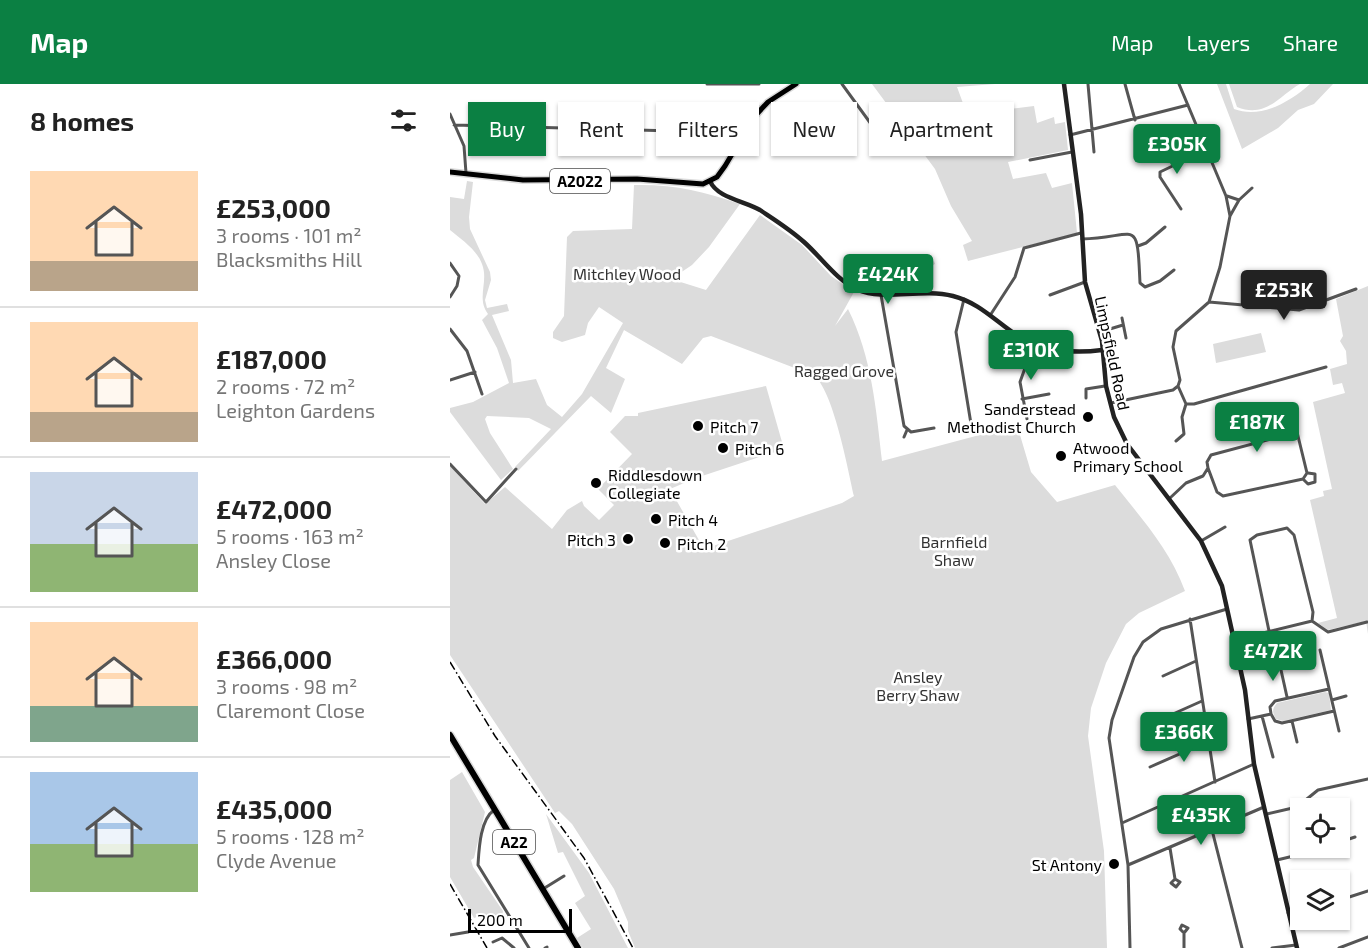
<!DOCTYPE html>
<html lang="en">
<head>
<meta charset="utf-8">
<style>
	:root { --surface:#fff; --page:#f2f2f2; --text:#222; --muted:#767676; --line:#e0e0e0; --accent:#0b8043 }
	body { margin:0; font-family:"Exo 2",sans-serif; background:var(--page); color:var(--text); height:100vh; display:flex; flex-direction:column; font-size:22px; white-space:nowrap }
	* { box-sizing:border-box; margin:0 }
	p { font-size:20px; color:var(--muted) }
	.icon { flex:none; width:33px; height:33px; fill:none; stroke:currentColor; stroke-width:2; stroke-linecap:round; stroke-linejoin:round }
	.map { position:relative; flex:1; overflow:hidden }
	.sheet { display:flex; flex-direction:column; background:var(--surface); width:450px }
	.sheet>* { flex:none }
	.guide { position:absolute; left:18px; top:18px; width:570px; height:54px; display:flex; gap:12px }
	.tools { position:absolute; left:840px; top:714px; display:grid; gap:12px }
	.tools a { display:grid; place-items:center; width:60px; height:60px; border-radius:0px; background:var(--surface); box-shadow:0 2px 4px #0004; font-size:30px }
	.scale { position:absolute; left:18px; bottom:15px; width:104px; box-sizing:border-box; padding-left:6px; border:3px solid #000; border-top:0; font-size:16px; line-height:21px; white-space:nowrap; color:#000; -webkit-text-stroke:4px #fff; paint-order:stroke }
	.price { position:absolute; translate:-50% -51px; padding:0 14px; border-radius:6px; background:var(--accent); color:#fff; font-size:20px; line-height:39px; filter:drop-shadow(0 2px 3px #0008) }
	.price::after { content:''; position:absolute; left:50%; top:36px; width:18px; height:14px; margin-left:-9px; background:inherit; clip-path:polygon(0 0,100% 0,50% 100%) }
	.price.current { background:#222; color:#fff }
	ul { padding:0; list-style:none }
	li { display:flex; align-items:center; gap:18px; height:150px; padding:0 30px }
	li+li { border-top:2px solid var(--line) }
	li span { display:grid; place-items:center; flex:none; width:168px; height:120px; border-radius:0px; color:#555 }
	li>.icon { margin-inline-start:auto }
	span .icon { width:72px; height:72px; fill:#fffc; stroke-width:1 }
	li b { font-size:26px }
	h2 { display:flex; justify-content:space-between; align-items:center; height:72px; padding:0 30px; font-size:26px }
	.tag { padding:0 21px; border-radius:0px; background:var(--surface); box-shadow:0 2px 4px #0004; font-size:21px; line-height:54px }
	.tag.current { background:var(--accent); color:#fff }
	header { display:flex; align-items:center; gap:36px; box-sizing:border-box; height:84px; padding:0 30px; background:var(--accent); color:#fff }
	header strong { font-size:28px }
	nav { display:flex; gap:33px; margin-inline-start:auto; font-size:21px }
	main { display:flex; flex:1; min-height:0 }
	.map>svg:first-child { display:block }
	.green { fill:#dcdcdc }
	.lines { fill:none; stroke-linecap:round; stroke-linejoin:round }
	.primary-casing { stroke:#dbdbdb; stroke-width:8 }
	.highway-casing { stroke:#dbdbdb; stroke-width:9 }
	.street { stroke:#555; stroke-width:3 }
	.secondary { stroke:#222; stroke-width:4.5 }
	.primary { stroke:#000; stroke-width:5 }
	.highway { stroke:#000; stroke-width:6 }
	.rail { stroke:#000; stroke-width:1.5; stroke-dasharray:9 3 1.5 3; stroke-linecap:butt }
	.poi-dot { fill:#000; stroke:#fff; stroke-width:2 }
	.labels { text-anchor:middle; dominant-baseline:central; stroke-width:5; stroke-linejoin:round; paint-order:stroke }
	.shield { fill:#fff; stroke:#4c4c4c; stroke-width:1.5 }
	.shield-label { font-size:15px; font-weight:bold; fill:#000 }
	.park-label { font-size:16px; fill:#333; stroke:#fff }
	.street-label { font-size:16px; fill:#000; stroke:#fff }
	.poi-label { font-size:16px; fill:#000; stroke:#fff; text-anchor:start }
</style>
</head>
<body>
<header>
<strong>Map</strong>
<nav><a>Map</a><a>Layers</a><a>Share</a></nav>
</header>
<main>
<section class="sheet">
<h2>8 homes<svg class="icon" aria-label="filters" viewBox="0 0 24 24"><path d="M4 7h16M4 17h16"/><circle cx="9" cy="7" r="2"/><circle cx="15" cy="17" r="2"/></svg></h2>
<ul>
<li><span style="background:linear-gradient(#ffd9b3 75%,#b9a48a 0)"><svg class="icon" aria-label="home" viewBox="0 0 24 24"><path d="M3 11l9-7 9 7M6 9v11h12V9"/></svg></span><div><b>£253,000</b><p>3 rooms · 101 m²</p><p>Blacksmiths Hill</p></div></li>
<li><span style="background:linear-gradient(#ffd9b3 75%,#b9a48a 0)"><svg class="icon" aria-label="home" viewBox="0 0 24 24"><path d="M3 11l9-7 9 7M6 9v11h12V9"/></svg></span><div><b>£187,000</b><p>2 rooms · 72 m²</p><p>Leighton Gardens</p></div></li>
<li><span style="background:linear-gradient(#c9d6e8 60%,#8fb573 0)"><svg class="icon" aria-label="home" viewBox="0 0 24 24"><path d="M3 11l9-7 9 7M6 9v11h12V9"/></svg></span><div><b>£472,000</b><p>5 rooms · 163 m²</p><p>Ansley Close</p></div></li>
<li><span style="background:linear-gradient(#ffd9b3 70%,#7fa58c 0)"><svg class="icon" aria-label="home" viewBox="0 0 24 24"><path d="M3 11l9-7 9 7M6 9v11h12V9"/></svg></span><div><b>£366,000</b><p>3 rooms · 98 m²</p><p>Claremont Close</p></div></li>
<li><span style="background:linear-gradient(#a9c7e8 60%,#8fb573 0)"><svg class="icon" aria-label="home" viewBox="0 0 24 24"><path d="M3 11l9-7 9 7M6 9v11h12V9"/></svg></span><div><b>£435,000</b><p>5 rooms · 128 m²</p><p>Clyde Avenue</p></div></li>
</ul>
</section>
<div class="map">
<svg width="918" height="864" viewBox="0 0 918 864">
	<rect width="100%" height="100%" fill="#fff"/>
	<path class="green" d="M422,0H545L507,3L517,30L584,22L587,39L604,33L605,40L615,38L618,66L558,78L563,95L596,89L602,104L622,99L627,149L518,177L513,161L522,157L501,122L485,85Z
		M767,0H776L784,25C811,35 840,18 860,0H883L864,20L848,26L828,44L792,65Z
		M779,0H850C830,11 816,35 787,23Z
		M17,97L23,98L19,133L20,145L40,188L41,196L35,216L37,224L57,220L59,227L42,231L61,276L63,299L86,295L97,321L112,333L132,310L173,239L149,223L138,239L135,251L112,258L103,254V248L114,232L117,153L123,147L182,145L184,101C223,100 253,107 290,120L259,163L242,181L221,195L256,206L310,131L352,161L381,192L404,208L385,242L398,225C422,273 426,325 432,377L567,341L581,388L607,418L665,401C692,435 720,466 735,507L689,529L676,540L656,579L641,624L638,652L654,767L657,864H185L178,847V838L164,805L122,740L109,727L105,729L0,571V382L35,420L55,403L102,445L117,426L132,417L134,422L149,436L164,421L148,405L182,370L160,348L175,332H188V329L316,302L334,365L246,394L220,405L254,465L392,419L404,412C398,386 383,304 363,291L261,252L253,254L232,280L174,246L156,284L175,295L161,329L141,312L68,387L65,383L101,345L79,334L37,332L35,335L40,349L63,385L51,396L0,328V324L23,318L59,299L47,264L32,236L38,230C26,214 39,198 32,180C27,166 11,155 0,146V113L14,115Z
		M484,177L485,180L479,183L477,204L443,206L442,200L453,197Z
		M918,202V550L916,537L878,546L868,539L887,534L860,416L874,412L873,407L882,405L863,318L895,309L892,299L883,301L880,285L897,280L896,267L890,257L893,252L886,215Z
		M811,249L816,268L766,279L763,260Z
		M875,608L879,609L881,626L833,637L826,635C822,628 822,625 827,619Z
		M12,688L35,728L24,774L21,776L23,783L53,827L52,832L34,831L24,834L0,793V696Z
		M96,730L139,789L178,864H133L127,854L141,845L125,819L135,812L113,768L108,769Z"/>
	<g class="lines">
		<defs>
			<path id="primary" d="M0,88L73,96L187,95L253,100L267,93L275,82L304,33L318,18L346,0"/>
			<path id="highway" d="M0,651L128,864"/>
		</defs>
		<use href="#primary" class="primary-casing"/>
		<use href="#highway" class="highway-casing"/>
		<path class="street" d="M257,0H309
			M392,0L437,62
			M638,0L644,68
			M675,0L685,36
			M729,0L776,112L780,132
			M0,30L14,62L16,89
			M4,41L261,48L293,52
			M620,51L738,21
			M580,76L622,68
			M777,112L789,116
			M731,125L710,93V88L756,66
			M632,155C687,154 687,130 690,199L695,203L710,197L724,186
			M688,162L696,159L715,143
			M0,179L9,192L7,202L0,213
			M431,211L454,342L461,348L484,344
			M600,211L635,198
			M514,215L506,248L522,346
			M759,218L849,226L906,205
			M541,230L565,193L574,164L631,149
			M672,234L676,254
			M0,245L17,267L32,310
			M650,248L673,241
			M0,296L25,288
			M728,302L736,320H744L876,283
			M636,314V305L655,302
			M572,315L599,310
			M661,319L723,306L728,302L730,296L723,263L726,247L759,218L770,183L780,132L789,116L802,104
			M577,335L570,298L584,259
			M454,353L457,346
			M726,357L734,350L732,333L736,320
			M0,380L36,418L66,385
			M853,395L858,400L865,398V390L858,389
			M720,414L736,399L753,392L758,384L757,378L761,371L847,348L857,389L853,395L773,412L767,408L758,384
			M751,457L775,443
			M740,535L765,698
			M862,537L878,548L917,538
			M800,551L806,576
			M784,556L862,537L863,528L844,451L837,444L807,451L800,456L819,547
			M870,566L889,647
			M829,577L837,613
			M713,592L746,577
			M882,616L896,612
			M821,630L825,637L832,639L884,627
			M812,632L823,673
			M798,635L821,630L820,623L825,617L879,605
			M842,637L847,658
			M696,642L752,617
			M700,683L759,657
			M44,726C30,736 29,765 28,781L79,864
			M817,730L847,723L868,706L918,695
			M672,739L804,680
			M762,746L792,864
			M890,758L905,753
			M720,764L725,795L721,799L726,803L730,798L725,795
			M827,776L877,764
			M678,781L814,723
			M93,805L114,792
			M890,816L918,807
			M838,829L850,826
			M734,849L730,845L732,841L738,844L734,849V864
			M0,851L18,848
			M43,858L52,854L64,864
			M95,864L97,863
			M680,864L678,781L659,654L662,636L684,573L693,558L711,545L777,525
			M822,864L846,861
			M889,864L918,853"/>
		<path class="secondary" d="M614,0L631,130L635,198L652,257L656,302L664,333L677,360L751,457L772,502L795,606L804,680L847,864
			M260,97C267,114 295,117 310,126C325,136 341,146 354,158C372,174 386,196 408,206C434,217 471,204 503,212C530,219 546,238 568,252C594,267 623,270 652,266"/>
		<use href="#primary" class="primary"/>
		<use href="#highway" class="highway"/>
		<path class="rail" d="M0,578L45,652L134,774L183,864
			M0,800L37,864"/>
	</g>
	<g class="poi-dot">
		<circle cx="638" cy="333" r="6"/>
		<circle cx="248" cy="342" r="6"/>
		<circle cx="273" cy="364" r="6"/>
		<circle cx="611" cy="372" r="6"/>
		<circle cx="146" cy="399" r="6"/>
		<circle cx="206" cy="435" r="6"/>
		<circle cx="178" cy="455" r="6"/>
		<circle cx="215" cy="459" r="6"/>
		<circle cx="664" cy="780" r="6"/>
	</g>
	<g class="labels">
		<g class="shield">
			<rect x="100" y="85" width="60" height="24" rx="4.5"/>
			<rect x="43" y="746" width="42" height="24" rx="4.5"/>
		</g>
		<g class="shield-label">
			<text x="130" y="97">A2022</text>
			<text x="64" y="758">A22</text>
		</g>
		<g class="park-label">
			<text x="177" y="189">Mitchley Wood</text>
			<text x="394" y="286">Ragged Grove</text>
			<text x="504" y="457">Barnfield<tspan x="504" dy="18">Shaw</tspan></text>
			<text x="468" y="592">Ansley<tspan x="468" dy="18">Berry Shaw</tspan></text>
		</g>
		<g class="street-label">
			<text transform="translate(663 269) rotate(78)">Limpsfield Road</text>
		</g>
		<g class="poi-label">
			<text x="626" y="324" text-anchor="end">Sanderstead<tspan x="626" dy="18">Methodist Church</tspan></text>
			<text x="260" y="342">Pitch 7</text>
			<text x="623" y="363">Atwood<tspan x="623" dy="18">Primary School</tspan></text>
			<text x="285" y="364">Pitch 6</text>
			<text x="158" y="390">Riddlesdown<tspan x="158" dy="18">Collegiate</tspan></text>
			<text x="218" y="435">Pitch 4</text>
			<text x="166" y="455" text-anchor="end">Pitch 3</text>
			<text x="227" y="459">Pitch 2</text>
			<text x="652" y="780" text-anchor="end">St Antony</text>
		</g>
	</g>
</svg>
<div class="tools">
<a><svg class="icon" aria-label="locate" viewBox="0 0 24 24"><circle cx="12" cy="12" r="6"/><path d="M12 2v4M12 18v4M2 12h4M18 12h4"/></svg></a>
<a><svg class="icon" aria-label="layers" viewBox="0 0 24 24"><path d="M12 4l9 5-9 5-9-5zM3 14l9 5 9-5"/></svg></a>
</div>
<div class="scale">200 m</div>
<b class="price" style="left:727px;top:91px">£305K</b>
<b class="price" style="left:438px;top:221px">£424K</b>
<b class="price current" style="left:834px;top:237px">£253K</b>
<b class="price" style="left:581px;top:297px">£310K</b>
<b class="price" style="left:807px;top:369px">£187K</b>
<b class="price" style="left:823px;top:598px">£472K</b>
<b class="price" style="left:734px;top:679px">£366K</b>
<b class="price" style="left:751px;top:762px">£435K</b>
<div class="guide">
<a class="tag current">Buy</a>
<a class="tag">Rent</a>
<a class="tag">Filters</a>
<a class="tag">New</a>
<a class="tag">Apartment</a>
</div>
</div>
</main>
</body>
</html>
